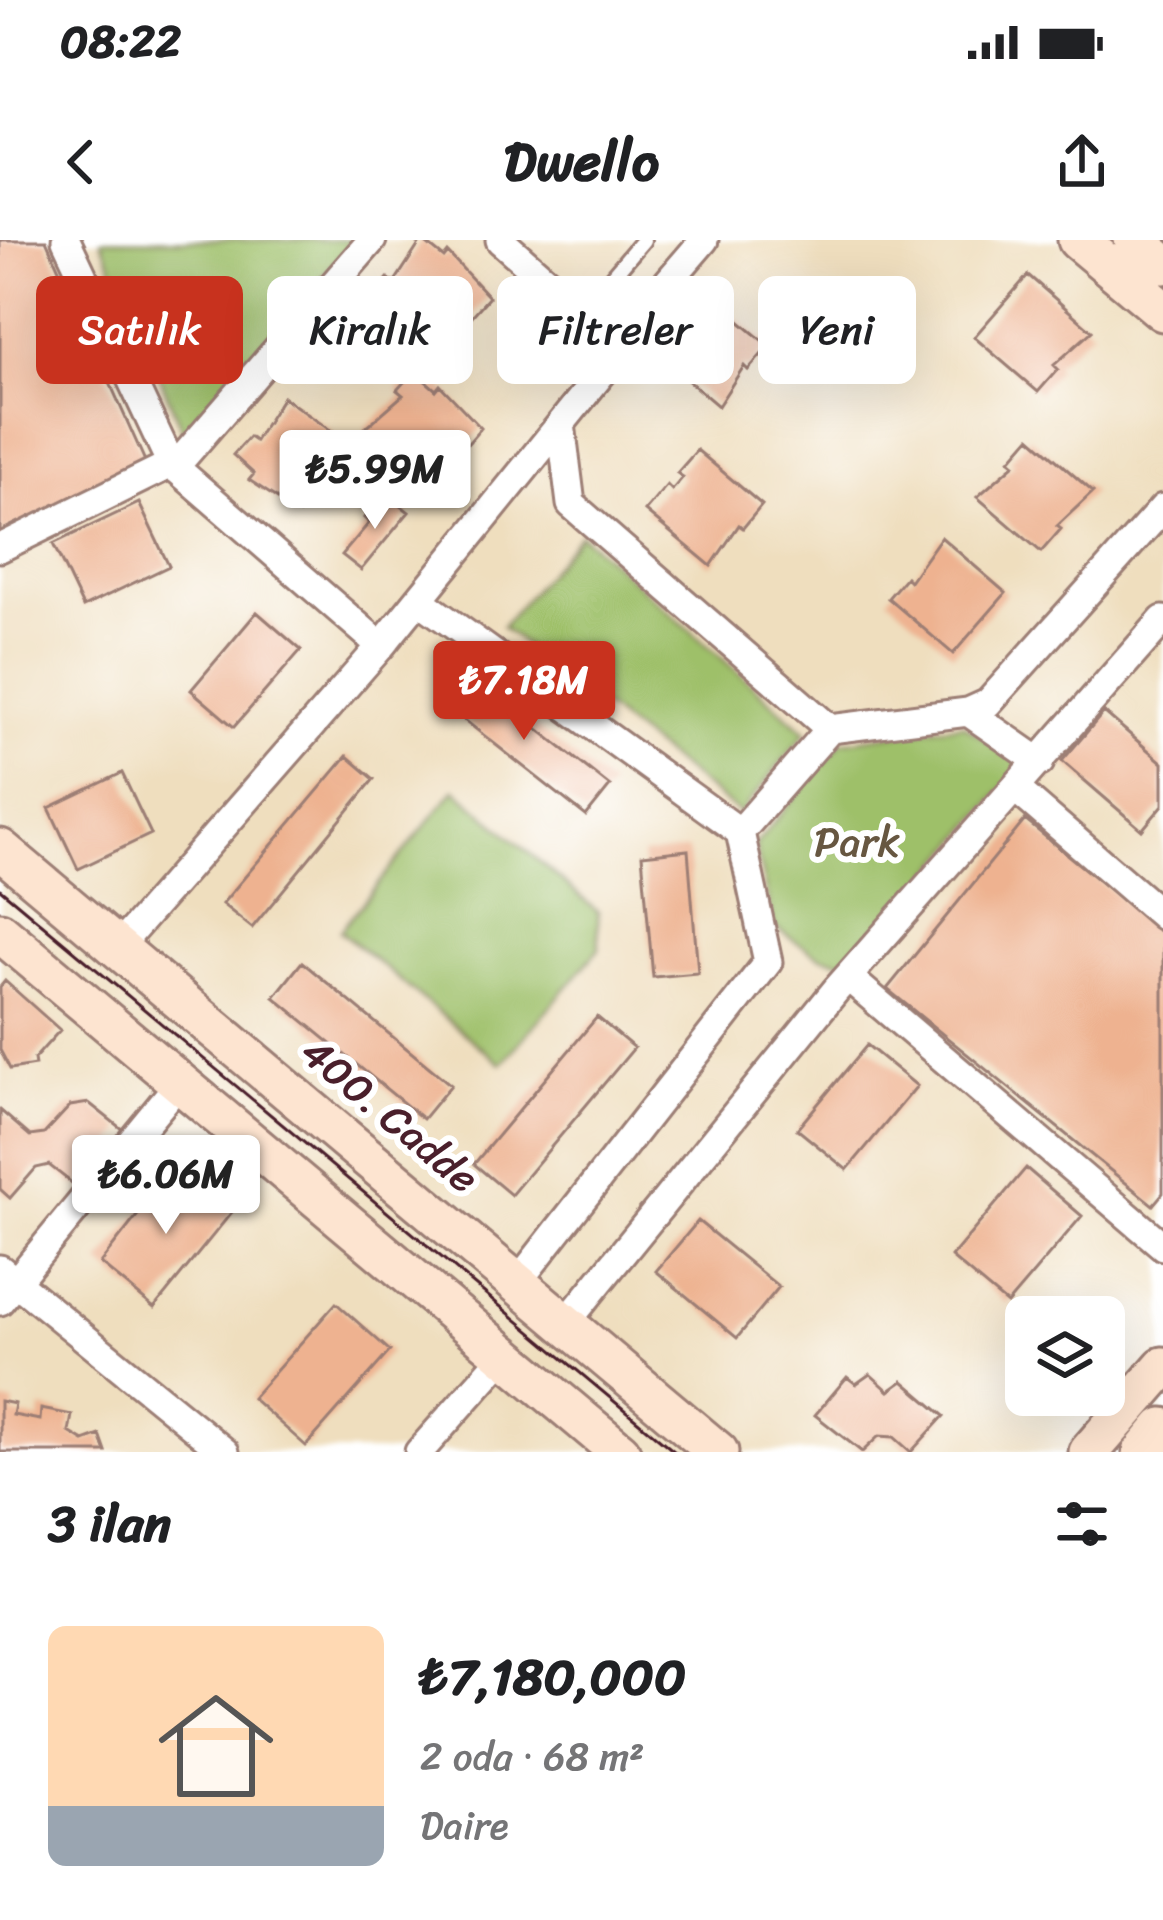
<!DOCTYPE html>
<html lang="tr">
<head>
<meta charset="utf-8">
<style>
	:root { --surface:#fff; --page:#f6f6f6; --text:#202124; --muted:#757577; --accent:#c8321e }
	body { margin:0; font-family:Sriracha,sans-serif; background:var(--page); color:var(--text); height:100vh; display:flex; flex-direction:column; font-size:45px; white-space:nowrap }
	* { box-sizing:border-box; margin:0 }
	p { font-size:39px; color:var(--muted) }
	.icon { flex:none; width:66px; height:66px; fill:none; stroke:currentColor; stroke-width:2; stroke-linecap:round; stroke-linejoin:round }
	.map { position:relative; height:1212px; overflow:hidden }
	.panel { display:flex; flex-direction:column; background:var(--surface); flex:1 }
	.panel>* { flex:none }
	.banner { position:absolute; left:36px; top:36px; width:1092px; height:108px; display:flex; gap:24px }
	.fabs { position:absolute; left:1005px; top:1056px; display:grid; gap:24px }
	.fabs a { display:grid; place-items:center; width:120px; height:120px; border-radius:18px; background:var(--surface); box-shadow:0 12px 48px #0002; font-size:60px }
	.price { position:absolute; translate:-50% -102px; padding:0 27px; border-radius:12px; background:#fff; color:#222; font-size:39px; line-height:78px; filter:drop-shadow(0 3px 6px #0008) }
	.price::after { content:''; position:absolute; left:50%; top:72px; width:36px; height:27px; margin-left:-18px; background:inherit; clip-path:polygon(0 0,100% 0,50% 100%) }
	.price.selected { background:var(--accent); color:#fff }
	ul { padding:0; list-style:none }
	li { display:flex; align-items:center; gap:36px; height:300px; padding:0 48px }
	li span { display:grid; place-items:center; flex:none; width:336px; height:240px; border-radius:18px; color:#555 }
	li>.icon { margin-inline-start:auto }
	span .icon { width:144px; height:144px; fill:#fffc; stroke-width:1 }
	li b { font-size:51px }
	h2 { display:flex; justify-content:space-between; align-items:center; height:144px; padding:0 48px; font-size:51px }
	.pill { padding:0 42px; border-radius:18px; background:var(--surface); box-shadow:0 12px 48px #0002; font-size:42px; line-height:108px }
	.pill.selected { background:var(--accent); color:#fff }
	.status { display:flex; justify-content:space-between; align-items:center; height:84px; padding:0 60px; background:var(--surface); direction:ltr }
	.status svg { height:33px; fill:currentColor }
	header { display:flex; justify-content:space-between; align-items:center; height:156px; padding:0 48px; background:var(--surface); font-size:54px; font-weight:700 }
	.map>svg:first-child { display:block }
	.green { fill:#9ec069; stroke:#74704a; stroke-width:3 }
	.building { fill:#eeb290 }
	.lines { fill:none; stroke-linecap:round; stroke-linejoin:round }
	.lane-casing { stroke:#9c7e74; stroke-width:20 }
	.street-casing { stroke:#9c7e74; stroke-width:33 }
	.secondary-casing { stroke:#9c7e74; stroke-width:45 }
	.lane { stroke:#fff; stroke-width:14 }
	.street { stroke:#fff; stroke-width:27 }
	.secondary { stroke:#fde4d0; stroke-width:39 }
	.tram { stroke:#4a1f2b; stroke-width:3 }
	.labels { text-anchor:middle; dominant-baseline:central; stroke-width:12; stroke-linejoin:round; paint-order:stroke }
	.park-label { font-size:42px; fill:#675741; stroke:#fff }
	.street-label { font-size:42px; fill:#4a1f2b; stroke:#fff }
</style>
</head>
<body>
<div class="status"><b>08:22</b><svg viewBox="0 0 49 12"><path d="M0 12V9h3v3zM5 12V6h3v6zM10 12V3h3v9zM15 12V0h3v12zM26 1h20v11H26zM47 4h2v5h-2z"/></svg></div>
<header><svg class="icon" aria-label="back" viewBox="0 0 24 24"><path d="M15 5l-7 7 7 7"/></svg>Dwello<svg class="icon" aria-label="share" viewBox="0 0 24 24"><path d="M12 15V3M7 8l5-5 5 5M5 13v7h14v-7"/></svg></header>
<div class="map">
<svg width="1163" height="1212" viewBox="0 0 1163 1212">
	<rect width="100%" height="100%" fill="#fff"/>
	<filter id="ink" filterUnits="userSpaceOnUse"><feTurbulence type="fractalNoise" baseFrequency=".00833" numOctaves="2"/><feDisplacementMap in="SourceGraphic" scale="24" xChannelSelector="R" yChannelSelector="G"/><feConvolveMatrix kernelMatrix="1 2 1 2 8 2 1 2 1" color-interpolation-filters="sRGB"/></filter>
	<filter id="wash" filterUnits="userSpaceOnUse"><feTurbulence type="fractalNoise" baseFrequency=".004" numOctaves="4" result="noise"/><feDisplacementMap in="SourceGraphic" scale="48" xChannelSelector="R" yChannelSelector="G"/><feGaussianBlur stdDeviation="2.7" result="paint"/><feColorMatrix in="noise" values="0 0 0 0 0 0 0 0 0 0 0 0 0 0 0 0 0 1.4 0 .05"/><feComposite in="paint" operator="in"/></filter>
	<g filter="url(#wash)">
		<rect width="100%" height="100%" fill="#efdebe"/>
		<path class="green" d="M101,0H355L184,194Z
			M580,294L806,492L740,574L502,387Z
			M963,484L1023,525L854,724L819,716L774,687L755,605L842,502Z
			M455,549L598,672L599,709L501,824L340,691Z"/>
		<g id="blocks">
			<path class="building" d="M0,0H46L148,228L0,294Z
				M422,0L444,18L448,13L489,57L472,76L466,70L449,89L456,95L439,115L418,97L413,103L372,57L388,38L394,43Z
				M1028,35L1092,91L1054,125L1058,129L1038,152L974,97Z
				M703,51L769,106L748,130L744,126L718,166L652,110L670,89L674,92Z
				M414,131L436,150L440,145L481,188L464,208L457,202L441,221L447,227L430,247L380,213L385,207L364,189L403,155L397,150Z
				M283,157L333,192L329,196L350,215L333,234L326,228L310,247L316,253L299,273L249,240L254,234L233,215L249,197L255,201Z
				M1030,197L1093,252L1057,286L1061,289L1041,312L977,257L1015,224L1010,220Z
				M697,210L762,265L743,288L739,285L711,326L645,271L667,245L672,250L683,237L677,233Z
				M390,257L409,272L361,330L342,315L369,283L364,278L378,261L383,265Z
				M139,263L169,326L83,367L53,304Z
				M941,297L1006,353L953,414L888,358L906,337L910,341Z
				M257,372L301,410L234,487L191,450Z
				M463,430L610,546L586,576L439,460Z
				M1104,472L1163,523V565L1142,590L1062,521Z
				M347,516L374,539L252,688L222,664Z
				M122,533L151,594L78,629L49,568Z
				M1025,580L1163,693V953L1153,965L887,749Z
				M688,610L698,733L653,737L642,615Z
				M302,722L451,845L423,879L274,757Z
				M5,741L60,790L34,819L35,825L10,829L0,810V747Z
				M597,777L634,808L511,955L474,924Z
				M867,805L917,846L847,930L797,889Z
				M89,863L123,890L77,947L49,925L36,928L10,958L0,949V870L30,896L44,894L70,866Z
				M177,925L232,972L154,1068L100,1023Z
				M1026,928L1082,976L1007,1064L951,1017Z
				M698,981L779,1047L737,1098L656,1031Z
				M336,1063L390,1111L306,1206L252,1158Z
				M870,1134L889,1151L903,1141L944,1176L911,1212L894,1197L879,1196L862,1212L815,1175L847,1137L856,1144Z
				M0,1161L15,1164L13,1175L40,1180L41,1169L72,1175L69,1192L84,1201L100,1195L106,1212H0Z"/>
		</g>
	</g>
	<g filter="url(#ink)">
		<use href="#blocks" fill-opacity="0" stroke="#9c7e74" stroke-width="3"/>
		<g class="lines">
			<defs>
				<path id="lane" d="M582,72L643,0"/>
				<path id="street" d="M500,0L623,108
					M561,184L571,264L830,489
					M171,224L381,406
					M174,228L372,0
					M0,308L171,224L66,0
					M419,360L740,592L768,722L516,1044
					M968,472L1040,522
					M1015,548L1163,676
					M740,592L830,489L968,472L988,463L1163,268
					M118,707L381,406L627,102L630,86L704,0
					M848,737L1163,1006
					M0,1029L225,1212
					M0,1061L180,842
					M565,1084L836,750L1163,380
					M419,1212L504,1116"/>
				<path id="secondary" d="M1078,0L1163,71
					M1134,0L1163,24
					M0,609L718,1212
					M0,692L620,1212
					M1089,1212L1163,1127
					M1143,1212L1163,1188"/>
			</defs>
			<use href="#lane" class="lane-casing"/>
			<use href="#street" class="street-casing"/>
			<use href="#secondary" class="secondary-casing"/>
			<use href="#lane" class="lane"/>
			<use href="#street" class="street"/>
			<use href="#secondary" class="secondary"/>
			<path class="tram" d="M0,649L675,1212"/>
		</g>
	</g>
	<g class="labels">
		<g class="park-label">
			<text x="857" y="602">Park</text>
		</g>
		<g class="street-label">
			<text transform="translate(390 875) rotate(40)">400. Cadde</text>
		</g>
	</g>
</svg>
<div class="fabs">
<a><svg class="icon" aria-label="layers" viewBox="0 0 24 24"><path d="M12 4l9 5-9 5-9-5zM3 14l9 5 9-5"/></svg></a>
</div>
<b class="price" style="left:375px;top:292px">₺5.99M</b>
<b class="price selected" style="left:524px;top:503px">₺7.18M</b>
<b class="price" style="left:166px;top:997px">₺6.06M</b>
<div class="banner">
<a class="pill selected">Satılık</a>
<a class="pill">Kiralık</a>
<a class="pill">Filtreler</a>
<a class="pill">Yeni</a>
</div>
</div>
<section class="panel">
<h2>3 ilan<svg class="icon" aria-label="filters" viewBox="0 0 24 24"><path d="M4 7h16M4 17h16"/><circle cx="9" cy="7" r="2"/><circle cx="15" cy="17" r="2"/></svg></h2>
<ul>
<li><span style="background:linear-gradient(#ffd9b3 75%,#9aa5b1 0)"><svg class="icon" aria-label="home" viewBox="0 0 24 24"><path d="M3 11l9-7 9 7M6 9v11h12V9"/></svg></span><div><b>₺7,180,000</b><p>2 oda · 68 m²</p><p>Daire</p></div></li>
</ul>
</section>
</body>
</html>
